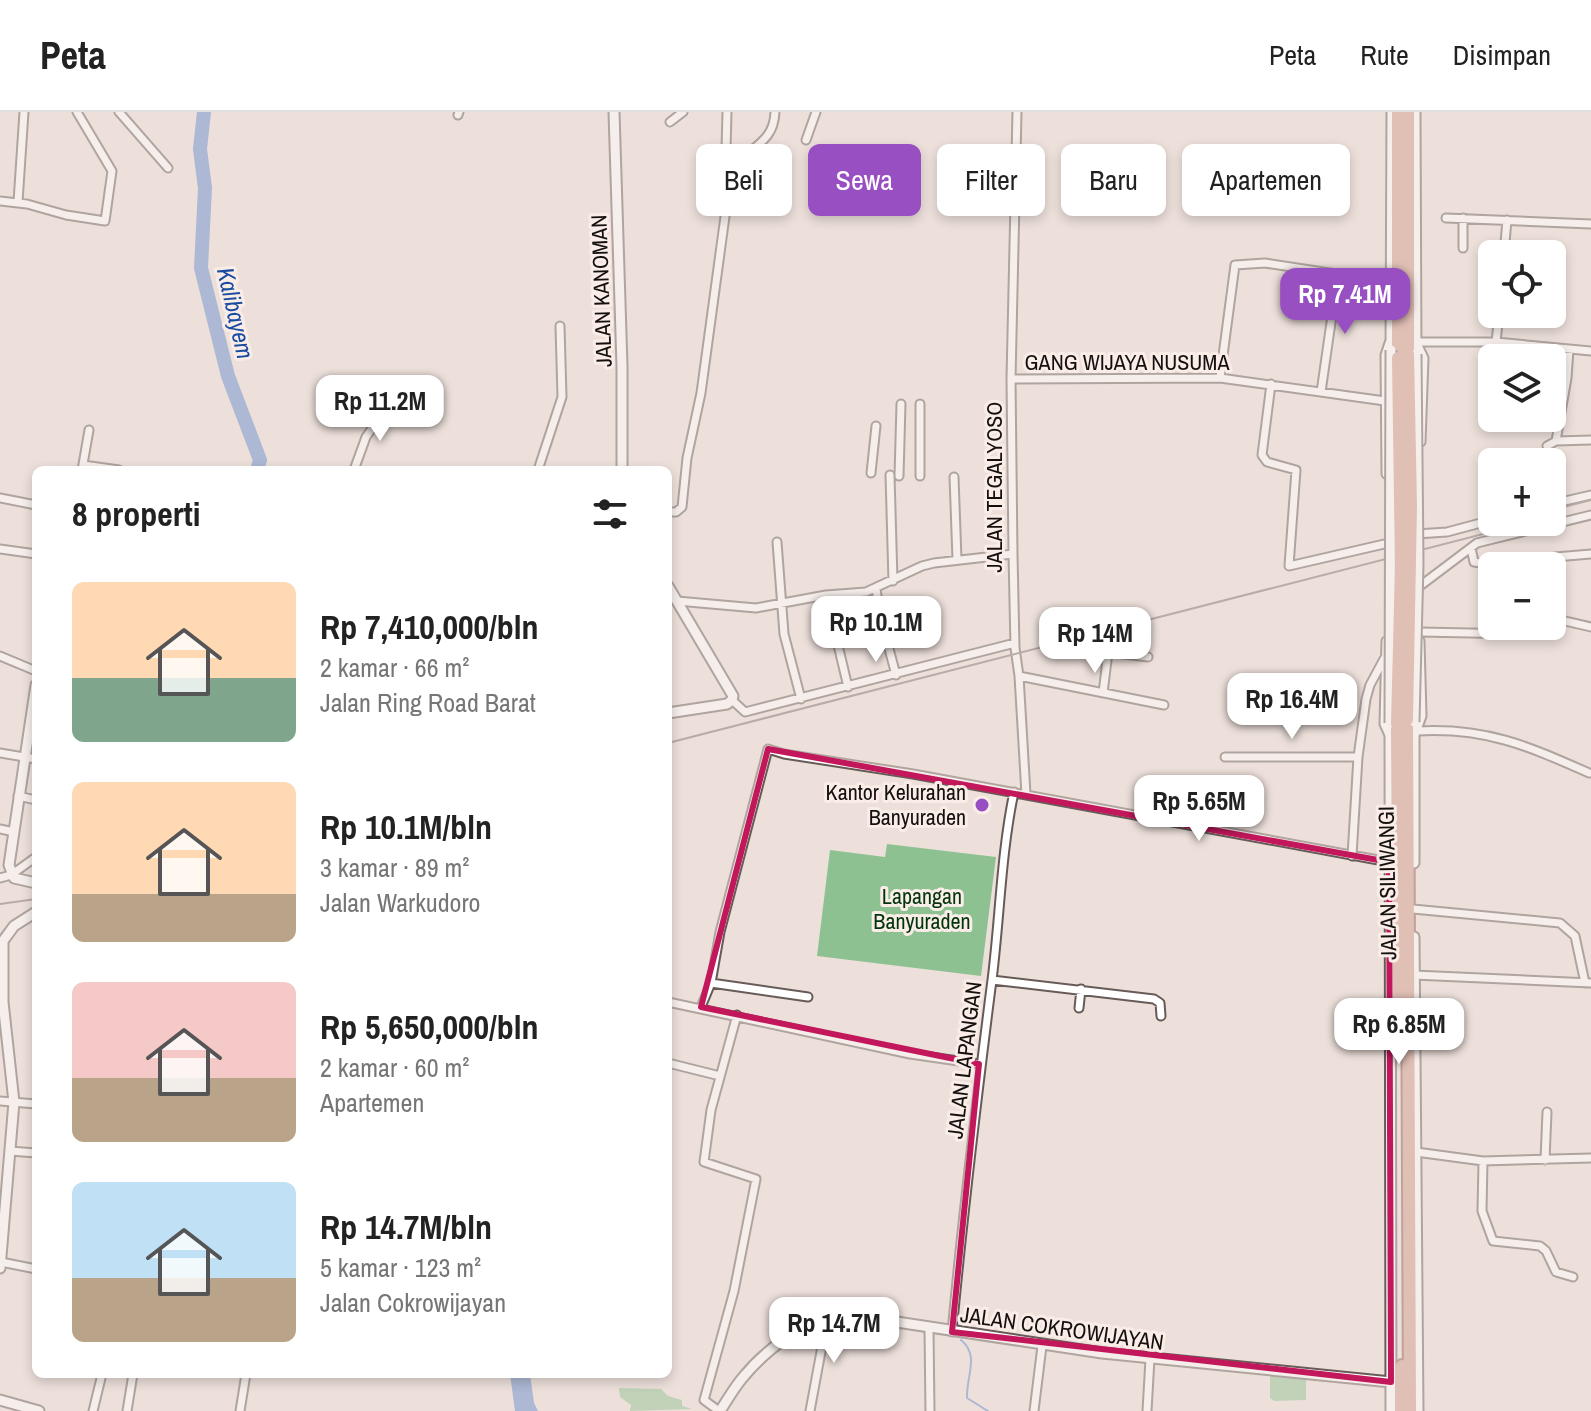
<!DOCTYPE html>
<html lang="id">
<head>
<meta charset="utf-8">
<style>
	:root { --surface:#fff; --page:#f6f6f6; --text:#222; --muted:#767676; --line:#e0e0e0; --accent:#984fc2 }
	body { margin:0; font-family:"Archivo Narrow",sans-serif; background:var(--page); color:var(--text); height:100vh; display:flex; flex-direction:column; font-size:30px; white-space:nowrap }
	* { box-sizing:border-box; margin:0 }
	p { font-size:26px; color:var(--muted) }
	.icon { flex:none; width:44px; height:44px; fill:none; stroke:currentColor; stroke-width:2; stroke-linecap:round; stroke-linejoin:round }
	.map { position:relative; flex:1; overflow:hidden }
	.side { position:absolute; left:32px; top:354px; width:640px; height:912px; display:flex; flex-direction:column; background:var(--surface); border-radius:12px; box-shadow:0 4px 12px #0003 }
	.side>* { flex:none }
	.top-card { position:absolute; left:696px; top:32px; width:760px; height:72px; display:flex; gap:16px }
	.controls { position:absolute; left:1478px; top:128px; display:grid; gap:16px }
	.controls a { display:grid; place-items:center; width:88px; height:88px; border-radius:12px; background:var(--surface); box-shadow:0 4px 12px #0003; font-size:40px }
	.price { position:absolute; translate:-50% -68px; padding:0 18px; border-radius:16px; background:#fff; color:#222; font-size:26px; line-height:52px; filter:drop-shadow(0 2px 4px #0008) }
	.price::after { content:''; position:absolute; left:50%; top:48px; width:24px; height:18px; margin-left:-12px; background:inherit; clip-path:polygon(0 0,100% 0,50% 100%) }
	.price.on { background:var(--accent); color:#fff }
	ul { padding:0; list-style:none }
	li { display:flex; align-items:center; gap:24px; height:200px; padding:0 40px }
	li span { display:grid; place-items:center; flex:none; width:224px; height:160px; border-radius:12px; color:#555 }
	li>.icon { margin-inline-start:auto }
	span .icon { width:96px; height:96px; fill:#fffc; stroke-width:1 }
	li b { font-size:34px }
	h2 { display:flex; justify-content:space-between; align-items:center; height:96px; padding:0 40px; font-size:34px }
	.pill { padding:0 28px; border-radius:12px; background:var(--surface); box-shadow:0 4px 12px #0003; font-size:28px; line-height:72px }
	.pill.on { background:var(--accent); color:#fff }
	header { display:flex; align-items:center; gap:48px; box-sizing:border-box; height:112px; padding:0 40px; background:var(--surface); border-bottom:2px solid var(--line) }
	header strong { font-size:38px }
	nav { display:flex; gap:44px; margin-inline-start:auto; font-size:28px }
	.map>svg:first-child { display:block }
	.green { fill:#8dc191 }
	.water { fill:#5d87cd }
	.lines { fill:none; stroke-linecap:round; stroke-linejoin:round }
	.stream { stroke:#5d87cd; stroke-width:2 }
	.river { stroke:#5d87cd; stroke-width:14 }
	.minor-casing { stroke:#665b57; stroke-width:11 }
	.tertiary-casing { stroke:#665b57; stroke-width:13 }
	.trunk-casing { stroke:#87574a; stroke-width:16 }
	.minor { stroke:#fff; stroke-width:7 }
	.tertiary { stroke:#fff; stroke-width:9 }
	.trunk { stroke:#d09788; stroke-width:12 }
	.rail { stroke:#756d6a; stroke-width:2 }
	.tertiary-bridge-casing { stroke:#665b57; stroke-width:13; stroke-linecap:butt }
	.trunk-bridge-casing { stroke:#87574a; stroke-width:16; stroke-linecap:butt }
	.tertiary-bridge { stroke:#fff; stroke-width:9 }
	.trunk-bridge { stroke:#d09788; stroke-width:12 }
	.marked { fill:none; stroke:#c2185b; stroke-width:6; stroke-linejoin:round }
	.poi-dot { fill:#984fc2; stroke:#faede8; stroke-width:3 }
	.labels { text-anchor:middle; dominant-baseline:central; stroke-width:6; stroke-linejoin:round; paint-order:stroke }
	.street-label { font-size:22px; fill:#14100e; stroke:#faede8 }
	.poi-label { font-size:22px; fill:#14100e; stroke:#faede8; text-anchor:end }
	.park-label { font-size:22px; fill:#00350b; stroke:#faede8 }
	.water-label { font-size:24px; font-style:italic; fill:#194ca0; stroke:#faede8 }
</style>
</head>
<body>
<header>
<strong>Peta</strong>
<nav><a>Peta</a><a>Rute</a><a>Disimpan</a></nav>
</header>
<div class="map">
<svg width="1591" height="1299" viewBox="0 0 1591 1299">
	<rect width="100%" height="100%" fill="#ede0db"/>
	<path class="green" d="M887,732L996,745L981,864L817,844L830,738L885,745Z
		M1270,1262L1306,1265V1288L1274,1289L1270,1286Z
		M619,1276L661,1277L668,1284L682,1288V1294L692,1297L630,1299L631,1293L620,1285Z"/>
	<path class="water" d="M510,1262H530L534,1291L538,1299H515Z"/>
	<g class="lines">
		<path class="stream" d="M961,1228C980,1243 966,1265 967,1286L988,1299"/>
		<path class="river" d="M204,0L200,37L205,76L201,156L228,264L260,348L257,358"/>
		<defs>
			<path id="minor" d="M119,0L168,56
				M1017,0L1011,267L1013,442L1015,536L1019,564L1026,682
				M458,3L459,0
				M670,10L683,0
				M806,28L816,0
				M732,48L739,49C758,32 774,26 775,0
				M955,66L1016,68
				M0,89L27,92L66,103L105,109L112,59L77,0
				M18,90L24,0
				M1446,106L1591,112
				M1463,106V136
				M1504,142L1507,108
				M1416,229L1424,246L1421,330
				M1417,230H1496L1591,239
				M1496,230L1499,202
				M1220,266L1235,153L1265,151L1389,170
				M1011,267L1220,266L1385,289
				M1271,272L1262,343L1267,350L1296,358L1289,454L1393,430
				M1321,280L1338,162
				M920,292V364
				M1556,329L1567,266L1569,237
				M1547,334L1556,329L1591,328
				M83,353L119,358
				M82,358L89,318
				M354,358L366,325L386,296
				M538,358L562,285L560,214
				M871,361L876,314
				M1386,362L1385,243L1389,231
				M890,363L893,469
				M899,364L901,292
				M954,365L957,447
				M0,386L36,393
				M1552,392L1591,383
				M668,400H676L682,395L687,346L701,281L729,75L732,48L726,38L727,0
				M1416,422L1447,420L1492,408
				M777,430L784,522L801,587
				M1471,436L1474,450L1503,454
				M0,437L36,442
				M1542,454L1555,445L1591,442
				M1420,474L1477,431L1591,403
				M876,477L880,503L896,563
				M826,483L848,575
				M677,489L756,496L826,483L866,480L922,454L934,451L1013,442
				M1552,506L1591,515
				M1420,520L1521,522L1532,520L1533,514
				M1386,529L1384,612L1389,623
				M0,544L36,559
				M1019,564L1164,593
				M1103,581L1108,540L1148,545
				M732,588L745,600L1015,531
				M1417,619C1486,615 1528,634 1589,661
				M1415,623L1422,604L1420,529
				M0,641L36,647
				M1225,645H1358
				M18,684L36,688
				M0,717L14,720
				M1352,744L1358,645L1366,587L1370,573L1384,547
				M0,766L11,763L36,745
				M1413,797L1560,811L1575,824L1585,871
				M1414,863L1591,871
				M992,868L1154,887L1160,891L1161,904
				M711,871L808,885
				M668,890L910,942L979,952
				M701,895L711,871L720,820L768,637L784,642L913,662L1389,750
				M1079,896L1081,877
				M668,951L720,964
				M0,989L36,992
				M10,1039L36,1041
				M1416,1040L1483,1049L1591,1046
				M1545,1048L1547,1000
				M1483,1049L1482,1099L1493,1129L1540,1134L1546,1139L1556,1160L1573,1165
				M1,1150L36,1157
				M929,1216L930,1299
				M952,1220C963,1102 977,985 992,868C1000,805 1001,742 1014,680
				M93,1299L102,1262
				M127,1299L133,1262
				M240,1299L246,1262
				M719,1299L704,1288L734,1179L756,1067L704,1050L711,998L737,903
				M810,1299L828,1202
				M1034,1299L1042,1234
				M1147,1299L1150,1247"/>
			<path id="tertiary" d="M614,0L622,254V358
				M1415,0L1416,242
				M1391,238L1392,0
				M668,474L733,584L732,588L727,592L668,601
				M36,573L9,753L14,766L36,771
				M1390,611L1391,1299
				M1414,751V610
				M1414,825L1418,1299
				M0,1156L14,990L3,890V829L14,814L36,800
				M0,1288L39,1299
				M720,1299C728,1287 735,1274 745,1263C764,1240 808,1205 837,1201L1102,1241L1391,1270"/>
			<path id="trunk" d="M1408,242V0
				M1398,246V0
				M1407,608L1410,1299
				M1397,612L1399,932
				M1401,1299L1402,1254"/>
		</defs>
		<use href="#minor" class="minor-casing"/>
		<use href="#tertiary" class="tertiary-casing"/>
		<use href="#trunk" class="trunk-casing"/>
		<use href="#minor" class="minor"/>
		<use href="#tertiary" class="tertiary"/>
		<use href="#trunk" class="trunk"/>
		<path class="rail" d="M1552,398L1591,388
			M668,631L1530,410
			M0,792L36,787"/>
		<defs>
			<path id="tertiary-bridge" d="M1414,610L1418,452L1416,242
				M1390,611L1391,238"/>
			<path id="trunk-bridge" d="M1407,608L1411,394L1408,242
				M1397,612L1401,456L1398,246"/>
		</defs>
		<use href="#tertiary-bridge" class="tertiary-bridge-casing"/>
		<use href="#trunk-bridge" class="trunk-bridge-casing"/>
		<use href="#tertiary-bridge" class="tertiary-bridge"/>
		<use href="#trunk-bridge" class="trunk-bridge"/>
	</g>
	<path d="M0 0H1591V1299H0ZM768,637L1389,750L1391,1270L952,1220L979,952L701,895Z" fill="#ede0db" fill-opacity=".55" fill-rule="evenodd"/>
	<path class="marked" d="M768,637L1389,750L1391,1270L952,1220L979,952L701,895Z"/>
	<circle class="poi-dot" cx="982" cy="693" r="8"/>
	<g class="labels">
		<g class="street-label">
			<text transform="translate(601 179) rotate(-92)">JALAN KANOMAN</text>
			<text x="1127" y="250">GANG WIJAYA NUSUMA</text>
			<text transform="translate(994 375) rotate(-90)">JALAN TEGALYOSO</text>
			<text transform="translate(1387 771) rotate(-91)">JALAN SILIWANGI</text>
			<text transform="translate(964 948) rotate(-83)">JALAN LAPANGAN</text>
			<text transform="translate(1062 1216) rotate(8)">JALAN COKROWIJAYAN</text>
		</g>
		<g class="poi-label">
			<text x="966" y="680">Kantor Kelurahan<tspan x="966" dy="25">Banyuraden</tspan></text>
		</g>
		<g class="park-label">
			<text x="922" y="784">Lapangan<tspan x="922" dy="25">Banyuraden</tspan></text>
		</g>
		<g class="water-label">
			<text transform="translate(236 201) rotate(77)">Kalibayem</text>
		</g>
	</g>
</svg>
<div class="controls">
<a><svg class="icon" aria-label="locate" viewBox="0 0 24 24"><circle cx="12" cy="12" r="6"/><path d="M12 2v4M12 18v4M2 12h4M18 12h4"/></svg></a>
<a><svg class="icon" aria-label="layers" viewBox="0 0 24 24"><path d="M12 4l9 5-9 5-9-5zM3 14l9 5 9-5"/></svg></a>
<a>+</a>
<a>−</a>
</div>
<b class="price on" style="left:1345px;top:224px">Rp 7.41M</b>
<b class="price" style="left:380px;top:331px">Rp 11.2M</b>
<b class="price" style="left:876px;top:552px">Rp 10.1M</b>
<b class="price" style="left:1095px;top:563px">Rp 14M</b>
<b class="price" style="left:1292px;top:629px">Rp 16.4M</b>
<b class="price" style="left:1199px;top:731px">Rp 5.65M</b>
<b class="price" style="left:1399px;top:954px">Rp 6.85M</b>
<b class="price" style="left:834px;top:1253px">Rp 14.7M</b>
<div class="top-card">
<a class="pill">Beli</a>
<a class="pill on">Sewa</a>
<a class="pill">Filter</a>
<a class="pill">Baru</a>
<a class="pill">Apartemen</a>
</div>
<section class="side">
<h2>8 properti<svg class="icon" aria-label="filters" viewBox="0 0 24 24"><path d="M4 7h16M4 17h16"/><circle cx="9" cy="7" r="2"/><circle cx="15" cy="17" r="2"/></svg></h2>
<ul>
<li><span style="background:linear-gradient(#ffd9b3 60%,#7fa58c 0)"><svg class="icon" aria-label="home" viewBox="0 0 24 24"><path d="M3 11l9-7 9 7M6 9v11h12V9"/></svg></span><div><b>Rp 7,410,000/bln</b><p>2 kamar · 66 m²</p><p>Jalan Ring Road Barat</p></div></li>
<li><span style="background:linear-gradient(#ffd9b3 70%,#b9a48a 0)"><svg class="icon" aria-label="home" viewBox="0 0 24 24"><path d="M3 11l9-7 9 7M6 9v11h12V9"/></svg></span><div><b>Rp 10.1M/bln</b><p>3 kamar · 89 m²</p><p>Jalan Warkudoro</p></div></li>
<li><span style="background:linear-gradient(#f6c9c9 60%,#b9a48a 0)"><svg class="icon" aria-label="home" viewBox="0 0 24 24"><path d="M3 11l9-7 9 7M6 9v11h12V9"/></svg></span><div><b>Rp 5,650,000/bln</b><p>2 kamar · 60 m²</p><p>Apartemen</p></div></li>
<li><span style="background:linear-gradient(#bfe0f5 60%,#b9a48a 0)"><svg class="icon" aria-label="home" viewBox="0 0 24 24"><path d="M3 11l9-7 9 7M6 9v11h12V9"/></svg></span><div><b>Rp 14.7M/bln</b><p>5 kamar · 123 m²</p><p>Jalan Cokrowijayan</p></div></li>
</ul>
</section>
</div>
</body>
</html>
